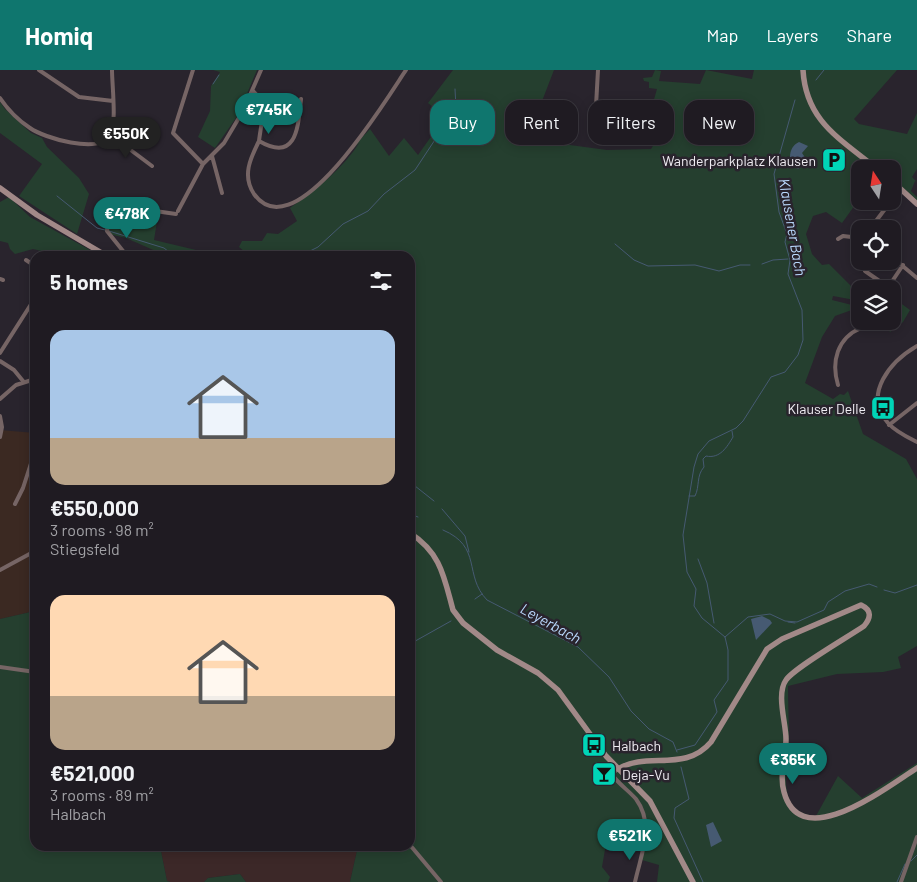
<!DOCTYPE html>
<html lang="en">
<head>
<meta charset="utf-8">
<style>
	:root { --surface:#1f1b22; --page:#27242a; --text:#f1f3f6; --muted:#a1a1a5; --line:#3c3940; --accent:#0f766e }
	body { margin:0; font-family:Barlow,sans-serif; background:var(--page); color:var(--text); height:100vh; display:flex; flex-direction:column; font-size:19px; white-space:nowrap }
	* { box-sizing:border-box; margin:0 }
	p { font-size:16px; color:var(--muted) }
	.icon { flex:none; width:28px; height:28px; fill:none; stroke:currentColor; stroke-width:2; stroke-linecap:round; stroke-linejoin:round }
	.map { position:relative; flex:1; overflow:hidden }
	.side { position:absolute; left:30px; top:181px; width:385px; height:600px; display:flex; flex-direction:column; background:var(--surface); border-radius:15px; box-shadow:0 2px 12px #0003,0 0 0 1px var(--line) }
	.side>* { flex:none }
	.top-card { position:absolute; left:430px; top:30px; width:411px; height:45px; display:flex; gap:10px }
	.needle { width:32px; rotate:348deg }
	.tools { position:absolute; left:851px; top:90px; display:grid; gap:10px }
	.tools a { display:grid; place-items:center; width:50px; height:50px; border-radius:10px; background:var(--surface); box-shadow:0 2px 12px #0003,0 0 0 1px var(--line); font-size:25px }
	.price { position:absolute; translate:-50% -42px; padding:0 11px; border-radius:18px; background:var(--accent); color:#fff; font-size:16px; line-height:32px; filter:drop-shadow(0 1px 2px #0008) }
	.price::after { content:''; position:absolute; left:50%; top:30px; width:15px; height:11px; margin-left:-8px; background:inherit; clip-path:polygon(0 0,100% 0,50% 100%) }
	.price.active { background:#222; color:#fff }
	ul { padding:0; list-style:none }
	li { display:grid; align-content:center; gap:10px; height:265px; padding:0 20px }
	li span { display:grid; place-items:center; height:155px; border-radius:15px; color:#555 }
	li>.icon { margin-inline-start:auto }
	span .icon { width:90px; height:90px; fill:#fffc; stroke-width:1 }
	li b { font-size:21px }
	h2 { display:flex; justify-content:space-between; align-items:center; height:60px; padding:0 20px; font-size:21px }
	.tag { padding:0 18px; border-radius:15px; background:var(--surface); box-shadow:0 2px 12px #0003,0 0 0 1px var(--line); font-size:18px; line-height:45px }
	.tag.active { background:var(--accent); color:#fff }
	header { display:flex; align-items:center; gap:30px; box-sizing:border-box; height:70px; padding:0 25px; background:var(--accent); color:#fff }
	header strong { font-size:24px }
	nav { display:flex; gap:28px; margin-inline-start:auto; font-size:18px }
	.map>svg:first-child { display:block }
	.commercial { fill:#3b2922 }
	.industrial { fill:#3c2828 }
	.green { fill:#253f2f }
	.water { fill:#465a72 }
	.lines { fill:none; stroke-linecap:round; stroke-linejoin:round }
	.stream { stroke:#465a72; stroke-width:1 }
	.minor { stroke:#766565; stroke-width:4 }
	.secondary { stroke:#a28988; stroke-width:5.5 }
	.labels { text-anchor:middle; dominant-baseline:central; stroke-width:5; stroke-linejoin:round; paint-order:stroke }
	.poi-label { font-size:14px; fill:#f0edf3; stroke:#29242d; text-anchor:end }
	.water-label { font-size:15px; font-style:italic; fill:#b9d8fc; stroke:#29242d }
</style>
</head>
<body>
<header>
<strong>Homiq</strong>
<nav><a>Map</a><a>Layers</a><a>Share</a></nav>
</header>
<div class="map">
<svg width="917" height="812" viewBox="0 0 917 812">
	<rect width="100%" height="100%" fill="#29242d"/>
	<path class="commercial" d="M0,360L35,363V541L0,549Z"/>
	<path class="industrial" d="M160,776H358L350,812H246L240,804L208,808L204,812H170L167,811Z"/>
	<path class="green" d="M213,0H257L238,45L215,78L198,67L210,41L211,16L220,2Z
		M453,0H554L527,70L547,76L555,73L607,80L651,79L659,66L670,36L653,33L657,19L649,18V12L644,11L643,8L652,7L655,0L661,1L659,11L700,14L706,0L752,9L754,0H897L854,49L859,54L907,64L917,43V99L912,107L917,112L915,111L911,121L917,127V131L893,108L892,99H860V128L842,153L826,142L813,146L806,164L812,184L822,195L829,194L860,225V231L833,226L832,230L860,237L835,246L822,267L805,313L833,329L840,324L844,325L848,321L863,364L906,389L917,409V576L898,587L901,598L883,602L837,604L788,616C788,635 789,653 789,671C788,699 774,742 816,746L838,706L862,728L917,693V812H657L659,795L642,790L645,774L608,762L602,797L610,807L608,812H350L358,776H410V186H250L239,177L242,171H262L267,163L278,164L297,151L290,138C316,119 342,100 360,72L322,110L370,59L389,86L404,68L418,85L445,47L428,33Z
		M0,32L5,39L31,63L42,68L47,77L79,108L89,124L77,164L19,126L42,94L0,63Z
		M9,127L30,147L101,186H81L66,180L50,183L33,179L15,184L10,179L8,173L0,171V132Z
		M112,139L158,145L154,170L196,180L199,186H167L126,168L109,164L108,159Z
		M895,229L910,240L903,252L890,262L885,254L881,253L892,251L893,230Z
		M35,541V776H160L167,811L170,812H0V549Z
		M240,804L246,812H204L208,808Z"/>
	<path class="water" d="M799,72L808,76L802,83L808,92L798,99L792,96C788,87 790,76 799,72Z
		M762,546L770,550L772,553L756,570L751,549Z
		M713,752L722,771L711,777L706,755Z"/>
	<g class="lines">
		<path class="stream" d="M816,10L824,0
			M213,14L219,5
			M57,126L97,158L105,160
			M109,161L164,178L174,186
			M615,174L634,190L648,196L695,195L719,201L740,195H750
			M304,186L308,182L318,177L343,154L368,141L384,124L415,100L456,38L455,19
			M762,194L773,190L788,189
			M410,412L434,431
			M689,426H695C700,416 696,406 704,397L703,389L706,386C720,389 727,377 733,367L732,361
			M442,439L465,466L469,482
			M410,444L418,447
			M443,460C483,477 463,505 487,530L578,577L609,607L631,641L649,659L673,672L677,682
			M698,489L707,513L714,553
			M884,520L895,523L917,515
			M475,529L482,524
			M788,552L795,553
			M725,567L748,547L770,544L785,551L797,552L824,540L828,532L845,521L869,514L877,517
			M410,574L451,551
			M677,680L695,675L717,642L714,630L728,610V580L725,567L702,548L694,536L696,519L687,502L683,465L694,397L698,384L709,371L736,358L743,351L771,307L785,302L798,285L803,270L802,240L788,204L790,190L785,172L787,164L779,142L774,104L795,30
			M681,697L689,729L675,738L674,748L703,812
			M911,791L917,785
			M897,812L905,794"/>
		<path class="minor" d="M39,0L79,27L113,31
			M193,0L173,63L203,94
			M253,21C268,34 261,53 259,71C297,93 298,57 301,29
			M0,28C8,40 18,50 30,58C44,68 98,84 110,66C117,54 112,15 112,0
			M596,36L598,0
			M107,69L128,78L152,96
			M259,71C250,89 242,106 254,124C295,182 387,28 406,0
			M212,86L222,123
			M892,129L901,119
			M178,141L203,94L224,73L243,41L261,0
			M870,159L891,131
			M838,169L843,166L860,168
			M127,186L107,161L109,138H134L176,144
			M892,187L917,208
			M26,190L35,196
			M865,201L888,217
			M0,209L3,210
			M887,219L903,195
			M917,276C891,291 862,324 888,353C896,362 907,367 917,372
			M0,283L35,228
			M0,291L14,300L23,311
			M838,315C831,292 837,268 861,258C868,255 874,256 879,251
			M0,329L16,315L35,309
			M0,346L2,357L0,367
			M889,355L917,333
			M15,434L23,418L35,381
			M0,500L35,481
			M0,597L35,602
			M618,699L613,703L614,707C620,715 629,721 636,729C655,755 641,784 635,812
			M410,775L441,812
			M901,812L917,767"/>
		<path class="secondary" d="M803,0C806,52 841,69 877,99
			M892,111L917,134
			M0,118L37,145L107,186
			M410,463C441,483 444,507 453,540L463,553L497,580L538,603L558,620L606,686L650,731L693,812
			M618,699C647,681 685,703 711,672L767,579L782,569L861,535C872,540 871,548 864,556C848,567 794,598 786,610C776,624 786,653 786,669C786,686 779,705 784,722C801,785 888,716 917,698"/>
	</g>
	<defs>
		<symbol id="parking-square" viewBox="-11 -11 22 22"><rect x="-9" y="-9" width="18" height="18" rx="4" fill="#00d5b7" stroke="#29242d"/><path d="M-3.5-5.5H1a3.5 3.5 0 0 1 0 7H-1V5.5H-3.5ZM-1-3.4V-.6H.8a1.4 1.4 0 0 0 0-2.8Z" fill="#111"/></symbol>
		<symbol id="bus-square" viewBox="-11 -11 22 22"><rect x="-9" y="-9" width="18" height="18" rx="4" fill="#00d5b7" stroke="#29242d"/><path d="M-5-6H5V4H4V6H2V4H-2V6H-4V4H-5ZM-3.5-4V0h7V-4ZM-3.5 1.2v1.5H-2V1.2ZM2 1.2v1.5H3.5V1.2Z" fill="#111"/></symbol>
		<symbol id="bar-square" viewBox="-11 -11 22 22"><rect x="-9" y="-9" width="18" height="18" rx="4" fill="#00d5b7" stroke="#29242d"/><path d="M-6-5H6L.8 .8V4.5H3.5V6h-7V4.5H-.8V.8Z" fill="#111"/></symbol>
	</defs>
	<g fill-rule="evenodd">
		<use href="#parking-square" x="820" y="76" width="28" height="28"/>
		<use href="#bus-square" x="869" y="324" width="28" height="28"/>
		<use href="#bus-square" x="580" y="661" width="28" height="28"/>
		<use href="#bar-square" x="590" y="690" width="28" height="28"/>
	</g>
	<g class="labels">
		<g class="poi-label">
			<text x="816" y="90">Wanderparkplatz Klausen</text>
			<text x="866" y="338">Klauser Delle</text>
			<text x="612" y="675" text-anchor="start">Halbach</text>
			<text x="622" y="704" text-anchor="start">Deja-Vu</text>
		</g>
		<g class="water-label">
			<text transform="translate(793 157) rotate(80)">Klausener Bach</text>
			<text transform="translate(551 553) rotate(29)">Leyerbach</text>
		</g>
	</g>
</svg>
<div class="tools">
<a><svg class="needle" viewBox="-14 -14 28 28"><path d="M0-13l5 13h-10z" fill="#e53935"/><path d="M0 13l5-13h-10z" fill="#a1a1a5"/></svg></a>
<a><svg class="icon" aria-label="locate" viewBox="0 0 24 24"><circle cx="12" cy="12" r="6"/><path d="M12 2v4M12 18v4M2 12h4M18 12h4"/></svg></a>
<a><svg class="icon" aria-label="layers" viewBox="0 0 24 24"><path d="M12 4l9 5-9 5-9-5zM3 14l9 5 9-5"/></svg></a>
</div>
<b class="price" style="left:269px;top:65px">€745K</b>
<b class="price active" style="left:126px;top:89px">€550K</b>
<b class="price" style="left:127px;top:169px">€478K</b>
<b class="price" style="left:793px;top:715px">€365K</b>
<b class="price" style="left:630px;top:791px">€521K</b>
<div class="top-card">
<a class="tag active">Buy</a>
<a class="tag">Rent</a>
<a class="tag">Filters</a>
<a class="tag">New</a>
</div>
<section class="side">
<h2>5 homes<svg class="icon" aria-label="filters" viewBox="0 0 24 24"><path d="M4 7h16M4 17h16"/><circle cx="9" cy="7" r="2"/><circle cx="15" cy="17" r="2"/></svg></h2>
<ul>
<li><span style="background:linear-gradient(#a9c7e8 70%,#b9a48a 0)"><svg class="icon" aria-label="home" viewBox="0 0 24 24"><path d="M3 11l9-7 9 7M6 9v11h12V9"/></svg></span><div><b>€550,000</b><p>3 rooms · 98 m²</p><p>Stiegsfeld</p></div></li>
<li><span style="background:linear-gradient(#ffd9b3 65%,#b9a48a 0)"><svg class="icon" aria-label="home" viewBox="0 0 24 24"><path d="M3 11l9-7 9 7M6 9v11h12V9"/></svg></span><div><b>€521,000</b><p>3 rooms · 89 m²</p><p>Halbach</p></div></li>
</ul>
</section>
</div>
</body>
</html>
